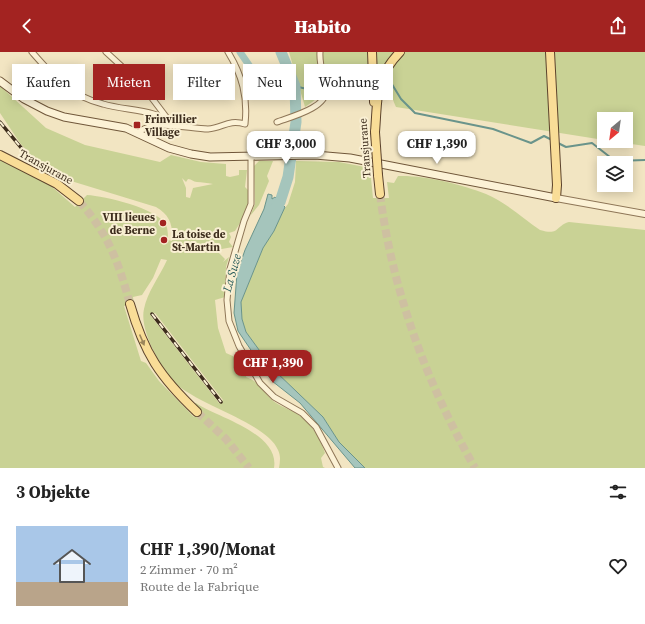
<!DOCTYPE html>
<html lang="de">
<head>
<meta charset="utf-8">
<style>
	:root { --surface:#fff; --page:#f2f2f2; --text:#222; --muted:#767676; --accent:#a32321 }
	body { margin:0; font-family:"Source Serif 4",serif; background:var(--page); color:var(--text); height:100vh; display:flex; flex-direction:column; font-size:15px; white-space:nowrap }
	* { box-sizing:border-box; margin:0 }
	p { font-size:13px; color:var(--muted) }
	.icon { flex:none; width:22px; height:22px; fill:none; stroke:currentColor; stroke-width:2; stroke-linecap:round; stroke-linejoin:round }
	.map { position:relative; height:416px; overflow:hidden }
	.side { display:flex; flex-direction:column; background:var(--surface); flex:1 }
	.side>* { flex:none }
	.hud { position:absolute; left:12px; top:12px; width:400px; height:36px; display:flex; gap:8px }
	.needle { width:26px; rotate:209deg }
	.tools { position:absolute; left:597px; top:60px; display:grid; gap:8px }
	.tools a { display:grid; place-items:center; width:36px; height:36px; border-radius:0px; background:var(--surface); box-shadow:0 2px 10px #0003; font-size:20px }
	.price { position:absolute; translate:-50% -34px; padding:0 9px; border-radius:8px; background:#fff; color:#222; font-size:13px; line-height:26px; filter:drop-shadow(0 1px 2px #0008) }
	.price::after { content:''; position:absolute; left:50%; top:24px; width:12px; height:9px; margin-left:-6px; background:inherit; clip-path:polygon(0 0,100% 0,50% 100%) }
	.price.selected { background:var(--accent); color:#fff }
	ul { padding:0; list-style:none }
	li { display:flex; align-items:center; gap:12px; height:100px; padding:0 16px }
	li span { display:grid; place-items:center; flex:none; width:112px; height:80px; border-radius:0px; color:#555 }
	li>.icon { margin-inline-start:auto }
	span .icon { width:48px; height:48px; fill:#fffc; stroke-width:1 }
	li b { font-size:17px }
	h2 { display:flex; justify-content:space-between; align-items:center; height:48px; padding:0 16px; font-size:17px }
	.chip { padding:0 14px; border-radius:0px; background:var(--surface); box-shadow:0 2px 10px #0003; font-size:14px; line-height:36px }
	.chip.selected { background:var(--accent); color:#fff }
	header { display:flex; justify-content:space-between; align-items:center; height:52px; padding:0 16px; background:var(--accent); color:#fff; font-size:18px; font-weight:800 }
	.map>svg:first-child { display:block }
	.green { fill:#c9d295; fill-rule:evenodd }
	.water { fill:#a5c5bc; stroke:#6a948b }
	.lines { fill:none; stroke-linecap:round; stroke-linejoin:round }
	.stream { stroke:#6a948b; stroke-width:2 }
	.canal { stroke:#a5c5bc; stroke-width:7 }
	.river { stroke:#a5c5bc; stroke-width:11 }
	.primary-tunnel { stroke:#cec0a1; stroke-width:8; stroke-dasharray:8 4; stroke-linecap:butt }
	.minor-casing { stroke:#8e7657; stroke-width:7 }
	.tertiary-casing { stroke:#8e7657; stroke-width:8 }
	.secondary-casing { stroke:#70573a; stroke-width:9 }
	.primary-casing { stroke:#5c432c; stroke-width:10 }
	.minor { stroke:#fcf2d6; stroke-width:5 }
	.tertiary { stroke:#fcf2d6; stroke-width:6 }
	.secondary { stroke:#fcf2d6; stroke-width:7 }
	.primary { stroke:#f9dd97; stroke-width:8 }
	.rail-casing { stroke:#3d2d1d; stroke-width:3.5 }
	.rail { stroke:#f9efd3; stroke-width:2; stroke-dasharray:6; stroke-linecap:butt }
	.primary-bridge-casing { stroke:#5c432c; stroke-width:10; stroke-linecap:butt }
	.primary-bridge { stroke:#f9dd97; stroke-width:8 }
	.oneway { fill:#9b855a }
	.poi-dot { fill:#a32321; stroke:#f9efd3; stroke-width:1.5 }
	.labels { text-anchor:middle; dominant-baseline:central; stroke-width:4; stroke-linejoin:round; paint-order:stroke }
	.poi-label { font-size:11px; font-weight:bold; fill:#3d2d1d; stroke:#f9efd3; text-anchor:start }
	.street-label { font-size:11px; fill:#3d2d1d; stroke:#f9efd3 }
	.water-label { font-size:12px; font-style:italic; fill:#2b5e5c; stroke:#f9efd3 }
</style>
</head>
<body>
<header><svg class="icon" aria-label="back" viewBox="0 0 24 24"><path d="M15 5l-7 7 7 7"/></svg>Habito<svg class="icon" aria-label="share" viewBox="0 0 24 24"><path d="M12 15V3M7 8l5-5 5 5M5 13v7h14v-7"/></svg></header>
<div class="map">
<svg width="645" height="416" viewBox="0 0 645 416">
	<rect width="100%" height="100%" fill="#f2e5c2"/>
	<path class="green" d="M289,0H645V94L611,89H626V67H604V88L396,55C393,49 391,40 386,35C361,9 327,40 305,55Z
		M0,34L46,76L85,93L160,110L171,103L201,110L226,112V124L230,125L239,123V118H247L245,135L251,141C250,155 242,168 235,179L229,181L231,185L229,190L233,195L216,198L225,207L223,210L229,205L226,215L225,245L215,248L218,276L226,301L235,305L247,321L246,325C260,330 262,338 271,347C279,355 291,357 299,363C312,372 320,386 325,401L321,406L323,415L325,416H279C280,410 281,404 278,398C267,371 198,353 175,331C166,322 159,309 153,298C148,287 141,270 144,257C147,240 160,224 167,208L161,207L153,226L142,243L133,245L134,251L124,254L141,309L146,311L159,329L194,365L200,357L194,351H196C218,366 280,381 274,416H0V108L50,133L75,155L87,143C105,144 157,156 166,173C168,177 168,184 168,188L172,189C173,173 170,163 156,155L45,121L20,91L0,61ZM182,126L186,130L188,127C192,127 193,130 197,130C202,130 207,131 213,132L193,136L190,146L186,145V136ZM155,261L223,348L219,351L151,264Z
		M259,109H273L267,124L269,129L259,153L250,164L255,152L254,114Z
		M296,109L339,110L370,116L373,146H389L387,130L394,131L398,124C424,123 461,132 486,142C504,149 524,167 540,178C560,184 555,174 569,170L645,178V416H365L339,390L323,365L273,317L246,280L242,267L241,250L263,196L274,179L284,157L288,152L295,130Z"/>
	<path class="water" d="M268,142L272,143V147L275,145L285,155L274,179L263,196L241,250L242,267L246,280L273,317L323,365L339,390L365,416H355L300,351L272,329L238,279L234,261L237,221L245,198L264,157Z"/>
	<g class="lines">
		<path class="stream" d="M386,26L390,29L401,47L415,61L493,77L531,91L544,84L552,88
			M295,34C302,36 309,38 317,38C336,37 348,20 371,20
			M558,91L566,95L592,91L615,109L645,108"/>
		<path class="canal" d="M240,0L253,19"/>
		<path class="river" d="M271,162L280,150L288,125L296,70L295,34L281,0"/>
		<path class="primary-tunnel" d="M380,142C392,238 427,332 475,416
			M79,149C109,183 118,209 130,252
			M197,360L226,387L249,416"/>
		<defs>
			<path id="minor" d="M32,0C53,24 70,44 103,52C127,59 156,57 176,73
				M106,0L142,33L167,66
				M277,70C290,65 328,56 326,37C324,25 319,13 320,0
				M138,81C153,66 189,77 208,77C223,76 228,67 245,72C248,45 242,23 228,0
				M251,105V152L244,169L230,217L227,248L229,269L239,294L260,331L274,345L302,361L316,375L338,416"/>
			<path id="tertiary" d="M556,146L645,162"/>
			<path id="secondary" d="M0,29L24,47L47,59L64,65L126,76L169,96L191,102L210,105L315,103L350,106L556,146"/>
			<path id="primary" d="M372,0L374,50
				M550,0L557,133L556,146
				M375,80C378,45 374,27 400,0
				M0,103L57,132L79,149
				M378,123L380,142
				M130,252C144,301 160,325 197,360"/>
		</defs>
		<use href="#minor" class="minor-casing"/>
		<use href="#tertiary" class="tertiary-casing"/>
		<use href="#secondary" class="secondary-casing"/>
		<use href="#primary" class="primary-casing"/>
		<use href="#minor" class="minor"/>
		<use href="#tertiary" class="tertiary"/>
		<use href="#secondary" class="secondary"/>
		<use href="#primary" class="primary"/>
		<defs>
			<path id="rail" d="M0,70L23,98
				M152,262L221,350"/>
		</defs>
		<use href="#rail" class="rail-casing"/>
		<use href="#rail" class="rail"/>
		<defs>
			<path id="primary-bridge" d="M375,80L378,123"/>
		</defs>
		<use href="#primary-bridge" class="primary-bridge-casing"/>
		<use href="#primary-bridge" class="primary-bridge"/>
	</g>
	<defs><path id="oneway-solid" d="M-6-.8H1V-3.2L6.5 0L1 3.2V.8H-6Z"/></defs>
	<use class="oneway" href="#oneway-solid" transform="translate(142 288) rotate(67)"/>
	<g class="poi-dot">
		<rect x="133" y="69" width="8" height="8" rx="2"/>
		<circle cx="163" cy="171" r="4"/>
		<circle cx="164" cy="188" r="4"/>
	</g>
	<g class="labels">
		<g class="poi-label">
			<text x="145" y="67">Frinvillier<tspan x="145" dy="13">Village</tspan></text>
			<text x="155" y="165" text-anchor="end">VIII lieues<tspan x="155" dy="13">de Berne</tspan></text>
			<text x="172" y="182">La toise de<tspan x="172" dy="13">St-Martin</tspan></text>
		</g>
		<g class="street-label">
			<text transform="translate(365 96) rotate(-94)">Transjurane</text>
			<text transform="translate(46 115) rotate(29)">Transjurane</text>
		</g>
		<g class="water-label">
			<text transform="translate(232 221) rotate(-74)">La Suze</text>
		</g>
	</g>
</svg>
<div class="tools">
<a><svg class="needle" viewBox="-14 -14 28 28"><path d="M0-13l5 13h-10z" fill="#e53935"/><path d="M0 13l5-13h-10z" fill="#767676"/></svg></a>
<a><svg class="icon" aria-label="layers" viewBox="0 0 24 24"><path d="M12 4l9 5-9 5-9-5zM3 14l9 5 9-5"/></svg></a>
</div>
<b class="price" style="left:286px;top:113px">CHF 3,000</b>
<b class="price" style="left:437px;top:113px">CHF 1,390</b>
<b class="price selected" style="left:273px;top:332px">CHF 1,390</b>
<div class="hud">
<a class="chip">Kaufen</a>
<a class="chip selected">Mieten</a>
<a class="chip">Filter</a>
<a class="chip">Neu</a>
<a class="chip">Wohnung</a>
</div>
</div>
<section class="side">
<h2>3 Objekte<svg class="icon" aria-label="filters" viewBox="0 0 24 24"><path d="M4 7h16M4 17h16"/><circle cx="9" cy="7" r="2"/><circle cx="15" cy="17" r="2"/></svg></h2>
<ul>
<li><span style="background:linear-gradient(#a9c7e8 70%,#b9a48a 0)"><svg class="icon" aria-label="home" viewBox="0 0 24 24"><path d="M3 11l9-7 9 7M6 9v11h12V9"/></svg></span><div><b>CHF 1,390/Monat</b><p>2 Zimmer · 70 m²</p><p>Route de la Fabrique</p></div><svg class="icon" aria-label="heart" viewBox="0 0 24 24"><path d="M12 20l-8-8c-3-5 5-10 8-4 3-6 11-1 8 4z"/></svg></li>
</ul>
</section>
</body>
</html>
